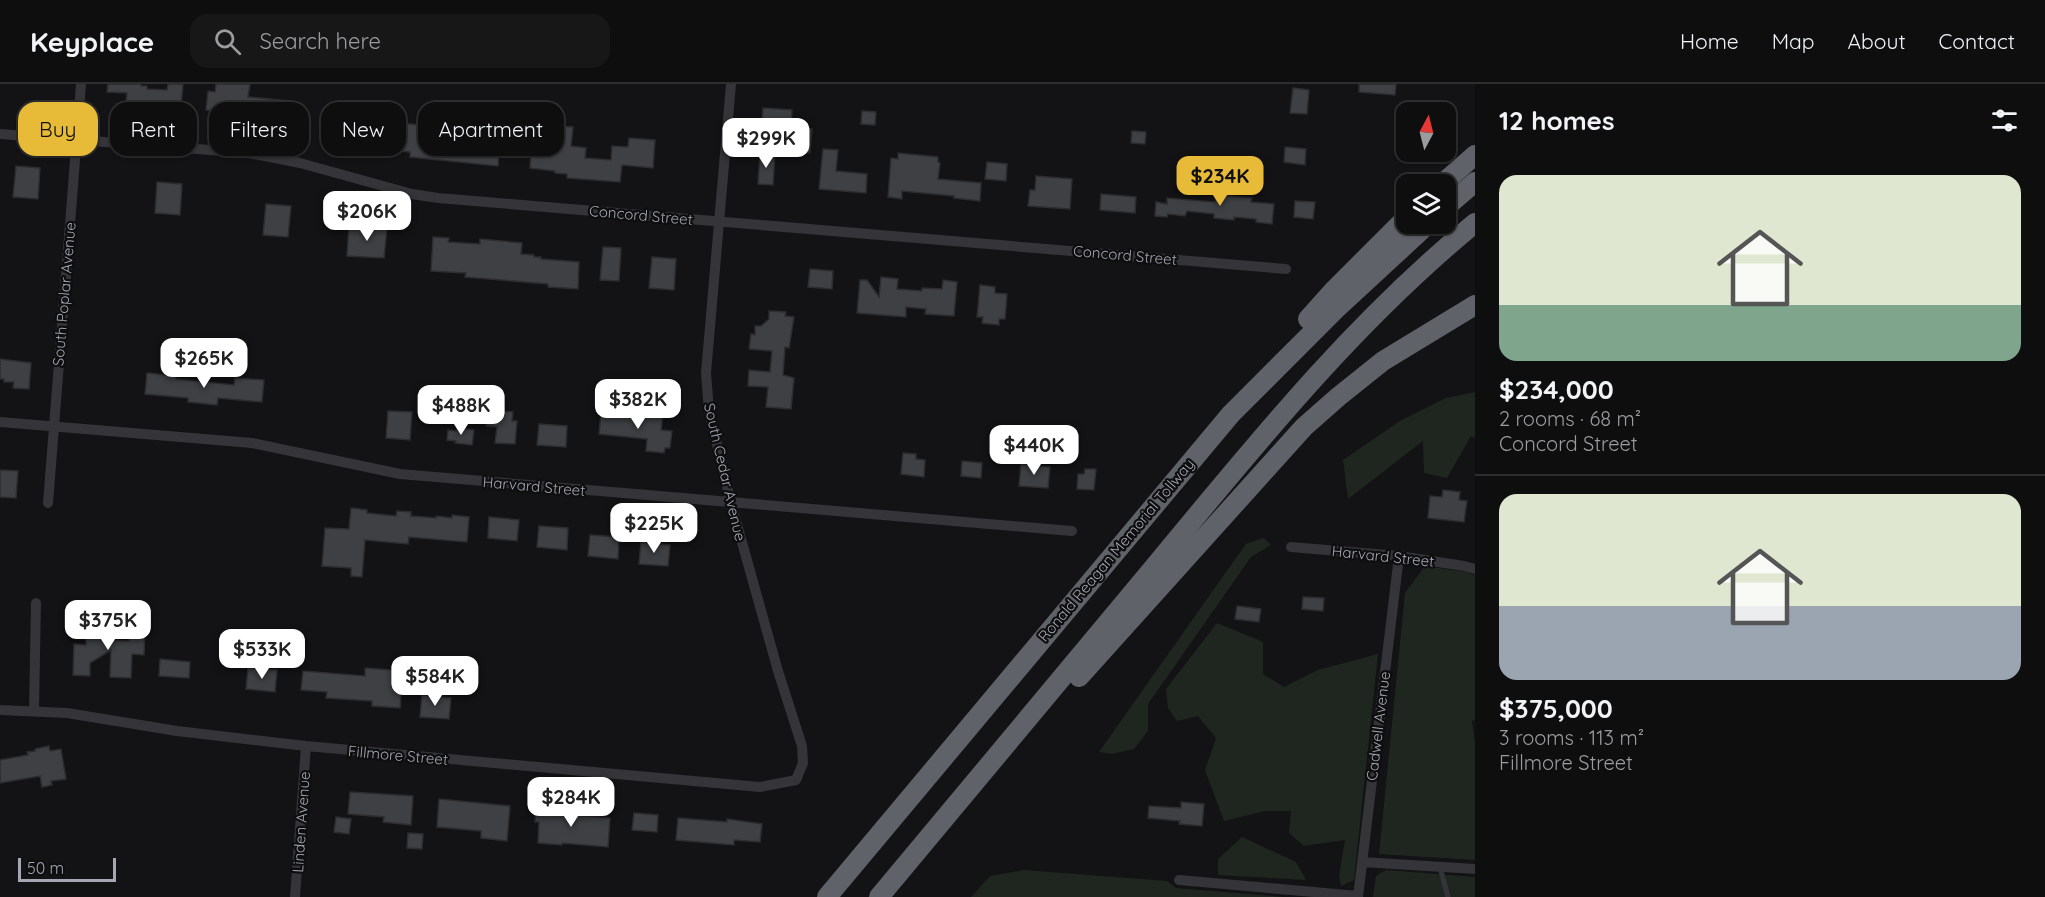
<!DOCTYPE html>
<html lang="en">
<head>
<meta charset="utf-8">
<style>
	:root { --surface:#0e0e0f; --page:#171718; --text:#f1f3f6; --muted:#9b9c9e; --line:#2e2e2f; --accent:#e7bb37 }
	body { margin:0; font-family:Quicksand,sans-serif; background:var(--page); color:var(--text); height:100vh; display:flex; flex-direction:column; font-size:22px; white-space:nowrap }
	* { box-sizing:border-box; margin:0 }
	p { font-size:20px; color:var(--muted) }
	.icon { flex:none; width:33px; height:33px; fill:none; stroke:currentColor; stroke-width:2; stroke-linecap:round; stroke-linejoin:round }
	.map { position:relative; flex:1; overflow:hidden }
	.drawer { display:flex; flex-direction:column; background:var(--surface); width:570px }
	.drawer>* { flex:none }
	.banner { position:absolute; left:18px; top:18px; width:570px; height:54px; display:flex; gap:12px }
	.needle { width:39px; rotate:7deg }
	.fabs { position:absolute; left:1396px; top:18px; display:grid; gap:12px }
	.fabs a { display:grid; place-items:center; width:60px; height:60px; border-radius:12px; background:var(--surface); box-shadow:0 2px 4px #0004,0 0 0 2px var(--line); font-size:30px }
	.scale { position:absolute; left:18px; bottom:15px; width:98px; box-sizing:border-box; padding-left:6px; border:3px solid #a5a8b4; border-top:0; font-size:16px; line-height:21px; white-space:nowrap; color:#a5a8b4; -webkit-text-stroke:4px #0e0e0f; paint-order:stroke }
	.price { position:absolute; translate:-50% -51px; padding:0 14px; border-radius:12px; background:#fff; color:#222; font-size:20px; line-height:39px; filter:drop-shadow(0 2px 3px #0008) }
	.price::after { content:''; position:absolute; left:50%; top:36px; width:18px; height:14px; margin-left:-9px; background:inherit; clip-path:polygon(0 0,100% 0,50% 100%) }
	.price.active { background:var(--accent); color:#111 }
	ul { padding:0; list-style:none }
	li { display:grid; align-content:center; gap:12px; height:318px; padding:0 24px }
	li+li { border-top:2px solid var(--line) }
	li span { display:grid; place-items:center; height:186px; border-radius:18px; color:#555 }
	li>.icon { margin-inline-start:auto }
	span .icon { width:108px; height:108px; fill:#fffc; stroke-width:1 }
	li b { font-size:26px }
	h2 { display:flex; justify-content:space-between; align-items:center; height:72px; padding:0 24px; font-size:26px }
	.pill { padding:0 21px; border-radius:18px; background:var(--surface); box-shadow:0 2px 4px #0004,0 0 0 2px var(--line); font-size:21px; line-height:54px }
	.pill.active { background:var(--accent); color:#111 }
	header { display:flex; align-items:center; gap:36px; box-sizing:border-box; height:84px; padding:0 30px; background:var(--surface); border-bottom:2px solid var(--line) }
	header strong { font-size:28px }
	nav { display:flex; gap:33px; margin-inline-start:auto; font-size:21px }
	.search { width:420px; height:54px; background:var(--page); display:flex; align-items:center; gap:15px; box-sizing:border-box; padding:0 21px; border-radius:18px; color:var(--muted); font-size:22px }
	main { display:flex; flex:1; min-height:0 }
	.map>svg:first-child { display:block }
	.green { fill:#1f2620 }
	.building { fill:#3f4044; stroke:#2d2d30; stroke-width:1.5 }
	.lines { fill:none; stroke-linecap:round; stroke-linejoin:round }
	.service { stroke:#343439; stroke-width:5 }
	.minor { stroke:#343439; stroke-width:10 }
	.motorway { stroke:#606269; stroke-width:20 }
	.labels { text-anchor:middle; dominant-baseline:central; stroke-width:4.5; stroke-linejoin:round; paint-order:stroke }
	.street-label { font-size:15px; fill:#a5a8b4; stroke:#0e0e0f }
</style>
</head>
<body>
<header>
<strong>Keyplace</strong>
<div class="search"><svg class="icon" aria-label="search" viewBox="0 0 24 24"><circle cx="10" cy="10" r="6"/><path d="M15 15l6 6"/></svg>Search here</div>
<nav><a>Home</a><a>Map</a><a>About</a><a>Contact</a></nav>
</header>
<main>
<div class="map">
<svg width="1475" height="813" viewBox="0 0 1475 813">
	<rect width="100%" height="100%" fill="#131214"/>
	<path class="green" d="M1475,308V354L1471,352L1447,394L1424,389L1423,357L1348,415L1343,376L1400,337L1446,314Z
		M1264,454L1271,461L1251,473L1148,620V647L1134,665L1112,670L1099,668L1238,471L1246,460Z
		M1425,482L1466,488L1475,491V636L1472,637L1475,659V776L1379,770L1405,509Z
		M1217,539L1263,558V590L1284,603L1318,586L1378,570L1354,796L1341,802L1339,792L1345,756L1304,762L1289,749L1291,727H1265L1224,737L1205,686L1216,654L1198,632L1177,637L1168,624L1166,605Z
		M1242,753L1296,778L1306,796L1218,791V775Z
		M1024,786L1167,797L1176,804L1284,813H971L990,792Z
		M1386,786L1475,793V813H1373L1376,792Z"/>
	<path class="building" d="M108,0H141V2H147V5L167,6L168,0H183L181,22L126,18L127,9L107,8Z
		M216,0H250L248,13L290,17L289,37L259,34L260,28L228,25L227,28L206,26L208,7L215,8Z
		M1359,0H1396L1395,11L1359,8Z
		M1293,4L1309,6L1307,30L1290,29Z
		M763,24L792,26L791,44L762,42Z
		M862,27L876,28L875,41L861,40Z
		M371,36L438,43L437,59L461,61L462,48L483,50L484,45L496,46V49L558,57L559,42L573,43L571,62L586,64L585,74L611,76L612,62L628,63L629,54L655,56L653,84L622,81L620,98L567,94V90L555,89V87L530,84L531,68L499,66L498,82L410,73V68L368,64Z
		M798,44L812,45L810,69L796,68Z
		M1132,47L1146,48L1145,60L1131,59Z
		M1285,63L1306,65L1305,81L1284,78Z
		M823,65L838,66L836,87L867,90L866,109L819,105Z
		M760,68L775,69L773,101L758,100Z
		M898,69L938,73V78L940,79L938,95L981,99L980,117L954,114V112L902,107V115L888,113L891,74L898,75Z
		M987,78L1007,80L1006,97L985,95Z
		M16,82L40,84L38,115L13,113Z
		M1036,92L1072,95L1070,125L1028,122L1030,106H1035Z
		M157,98L182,100L180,131L155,129Z
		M1217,100H1229L1228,112L1252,114L1251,118L1274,120L1272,140L1256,138V135L1234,133V136L1214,134V130L1187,127L1185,132L1168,130L1167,133L1155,132L1156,118L1167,120V114L1215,118Z
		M1101,110L1136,113L1135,129L1100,126Z
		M1295,117L1315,118L1313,135L1294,133Z
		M266,120L291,122L288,153L263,151Z
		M349,141L387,144L384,174L347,172Z
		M433,153L449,154L448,158L480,160V155L522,159L521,170L534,171V173H541V175L579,178L578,205L548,203V200L465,193L466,189L431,187Z
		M603,163L621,164L619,197L600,196Z
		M652,173L676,175L674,206L649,204Z
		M810,185L833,187L832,205L808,203Z
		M881,193L898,195L897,205L922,207V204L942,205L943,196L957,198L954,232L925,230L926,225L906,223V233L857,229L860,196H867L879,213Z
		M980,201L995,203V209L1007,210L1005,235H999V241L982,239L983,233H977Z
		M769,227L786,228L785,232L794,233L789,264L785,263L783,291L794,294L791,325L766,323L768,303L748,302L749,286L770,288L772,267L749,265L751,250L755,251V242H761L769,235Z
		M0,275L31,279L29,305L13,304L14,298H4V295H0Z
		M147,289L176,292V295L234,301L235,294L264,296L262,318L218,314L217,321L188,318V314L145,310Z
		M488,326L513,328L512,337H517L515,360L495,359L497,343L486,342Z
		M388,327L412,328L410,356L386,354Z
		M601,329L649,333V330L663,331L661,346L672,347L670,364H665L664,369L646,367L647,355L599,350Z
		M539,340L567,342L566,363L537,361Z
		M457,344L474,346L472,361L455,359L456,357L447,356L448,346L457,347Z
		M903,369L916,370V375L925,376L924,393L901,390Z
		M962,377L982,379L981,394L961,392Z
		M1021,380L1050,383L1048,404L1019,402Z
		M1085,385H1096L1094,406L1077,405L1078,390H1084Z
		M0,386L18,387L16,414L0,413Z
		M1443,406L1460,408L1459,416L1467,417L1464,438L1428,434L1430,412L1442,413Z
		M351,424L367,426V429L396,432L397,427L411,428V432L436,434V432L452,434V431L469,433L467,458L409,453L408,460L365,456L362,493L351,492V484L322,482L325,444L349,445Z
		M489,433L519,436L517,457L488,454Z
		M539,442L568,444L567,466L537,463Z
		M590,451L619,453L618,475L588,472Z
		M641,458L670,461L668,482L639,480Z
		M1303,513L1324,514L1323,527L1302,525Z
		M1237,522L1261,525L1259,538L1235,535Z
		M86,539H101V556L129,557V543L145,544L144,571L132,570L131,594L110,593L111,566L90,579V592L73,591L74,560L86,561Z
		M160,575L190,578L189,594L159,592Z
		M248,584L277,586L275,608L246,605Z
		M365,584L403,587L400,624L372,622V617L326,614L327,608L301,606L303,587L365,592Z
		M422,611L451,614L449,635L420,633Z
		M49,662L50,667L61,665L66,695L51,697L52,701L42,703L40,692L0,699V676L28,671L27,668L35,667V665Z
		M350,708L413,712L411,741L383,738L384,733L348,730Z
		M439,715L510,722L507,757L481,754V747L437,743Z
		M1181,718L1204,720L1202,742L1179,740L1180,737L1148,734L1149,722L1181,724Z
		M536,720L564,722V730L610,734L608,763L562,759V761L538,759L539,738H535Z
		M634,729L658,731L657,748L632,746Z
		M336,733L351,735L349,750L334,748Z
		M678,734L727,738V735L762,740L760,758L734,756V761L676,756Z
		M408,749L423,750L422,765L407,764Z"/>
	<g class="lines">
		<path class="service" d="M1440,783L1448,813"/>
		<path class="minor" d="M0,50L249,69L300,79L412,110L438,114L1286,185
			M0,338L252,359L400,390L1072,447
			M48,419L81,0
			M1291,463L1399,472L1464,482L1475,485
			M0,626L67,629L177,647L306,662L760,703L796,696L803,679L802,662L778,587L731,419L709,327L706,289L731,0
			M34,626L36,519
			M1362,778L1475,785
			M1179,796L1358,812
			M295,813L306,662
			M1358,813L1399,472"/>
		<path class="motorway" d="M1442,100L1475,71
			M1446,123L1475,98
			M1308,235L1335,205L1407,133
			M1079,593L1304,343L1338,313L1383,277L1475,221
			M827,813L1231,330L1335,226L1428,140
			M879,813C971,703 1063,593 1155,482C1255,361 1353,239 1475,139"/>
	</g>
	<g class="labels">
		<g class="street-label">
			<text transform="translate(641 131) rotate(5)">Concord Street</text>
			<text transform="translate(1125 171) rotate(5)">Concord Street</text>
			<text transform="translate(64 210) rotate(-85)">South Poplar Avenue</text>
			<text transform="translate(725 388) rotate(77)">South Cedar Avenue</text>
			<text transform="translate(534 402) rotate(5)">Harvard Street</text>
			<text transform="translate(1116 466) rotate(-50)">Ronald Reagan Memorial Tollway</text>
			<text transform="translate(1383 472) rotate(6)">Harvard Street</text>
			<text transform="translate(1378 642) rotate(-83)">Cadwell Avenue</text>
			<text transform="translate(398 671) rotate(5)">Fillmore Street</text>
			<text transform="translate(301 738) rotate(-86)">Linden Avenue</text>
		</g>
	</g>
</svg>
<div class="fabs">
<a><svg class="needle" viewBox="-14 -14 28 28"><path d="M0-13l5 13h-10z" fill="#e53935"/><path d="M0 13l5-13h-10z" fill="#9b9c9e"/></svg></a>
<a><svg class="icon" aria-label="layers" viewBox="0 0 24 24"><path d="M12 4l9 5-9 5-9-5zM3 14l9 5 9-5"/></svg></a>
</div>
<div class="scale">50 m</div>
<b class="price" style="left:766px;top:85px">$299K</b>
<b class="price active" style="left:1220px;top:123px">$234K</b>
<b class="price" style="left:367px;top:158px">$206K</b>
<b class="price" style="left:204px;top:305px">$265K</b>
<b class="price" style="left:638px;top:346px">$382K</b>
<b class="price" style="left:461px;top:352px">$488K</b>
<b class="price" style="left:1034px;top:392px">$440K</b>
<b class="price" style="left:654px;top:470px">$225K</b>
<b class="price" style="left:108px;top:567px">$375K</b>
<b class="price" style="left:262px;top:596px">$533K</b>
<b class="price" style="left:435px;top:623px">$584K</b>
<b class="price" style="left:571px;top:744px">$284K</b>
<div class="banner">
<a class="pill active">Buy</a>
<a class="pill">Rent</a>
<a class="pill">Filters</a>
<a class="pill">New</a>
<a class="pill">Apartment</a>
</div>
</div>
<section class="drawer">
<h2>12 homes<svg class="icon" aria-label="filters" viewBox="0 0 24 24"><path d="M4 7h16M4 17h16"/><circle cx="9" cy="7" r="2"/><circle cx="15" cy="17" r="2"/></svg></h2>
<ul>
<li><span style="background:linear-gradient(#dfe7d0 70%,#7fa58c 0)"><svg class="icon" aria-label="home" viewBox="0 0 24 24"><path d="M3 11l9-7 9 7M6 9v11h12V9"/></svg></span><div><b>$234,000</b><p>2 rooms · 68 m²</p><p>Concord Street</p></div></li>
<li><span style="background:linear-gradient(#dfe7d0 60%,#9aa5b1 0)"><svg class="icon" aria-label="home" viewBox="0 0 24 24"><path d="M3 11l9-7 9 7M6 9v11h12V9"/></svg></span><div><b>$375,000</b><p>3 rooms · 113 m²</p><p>Fillmore Street</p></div></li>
</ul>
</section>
</main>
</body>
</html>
